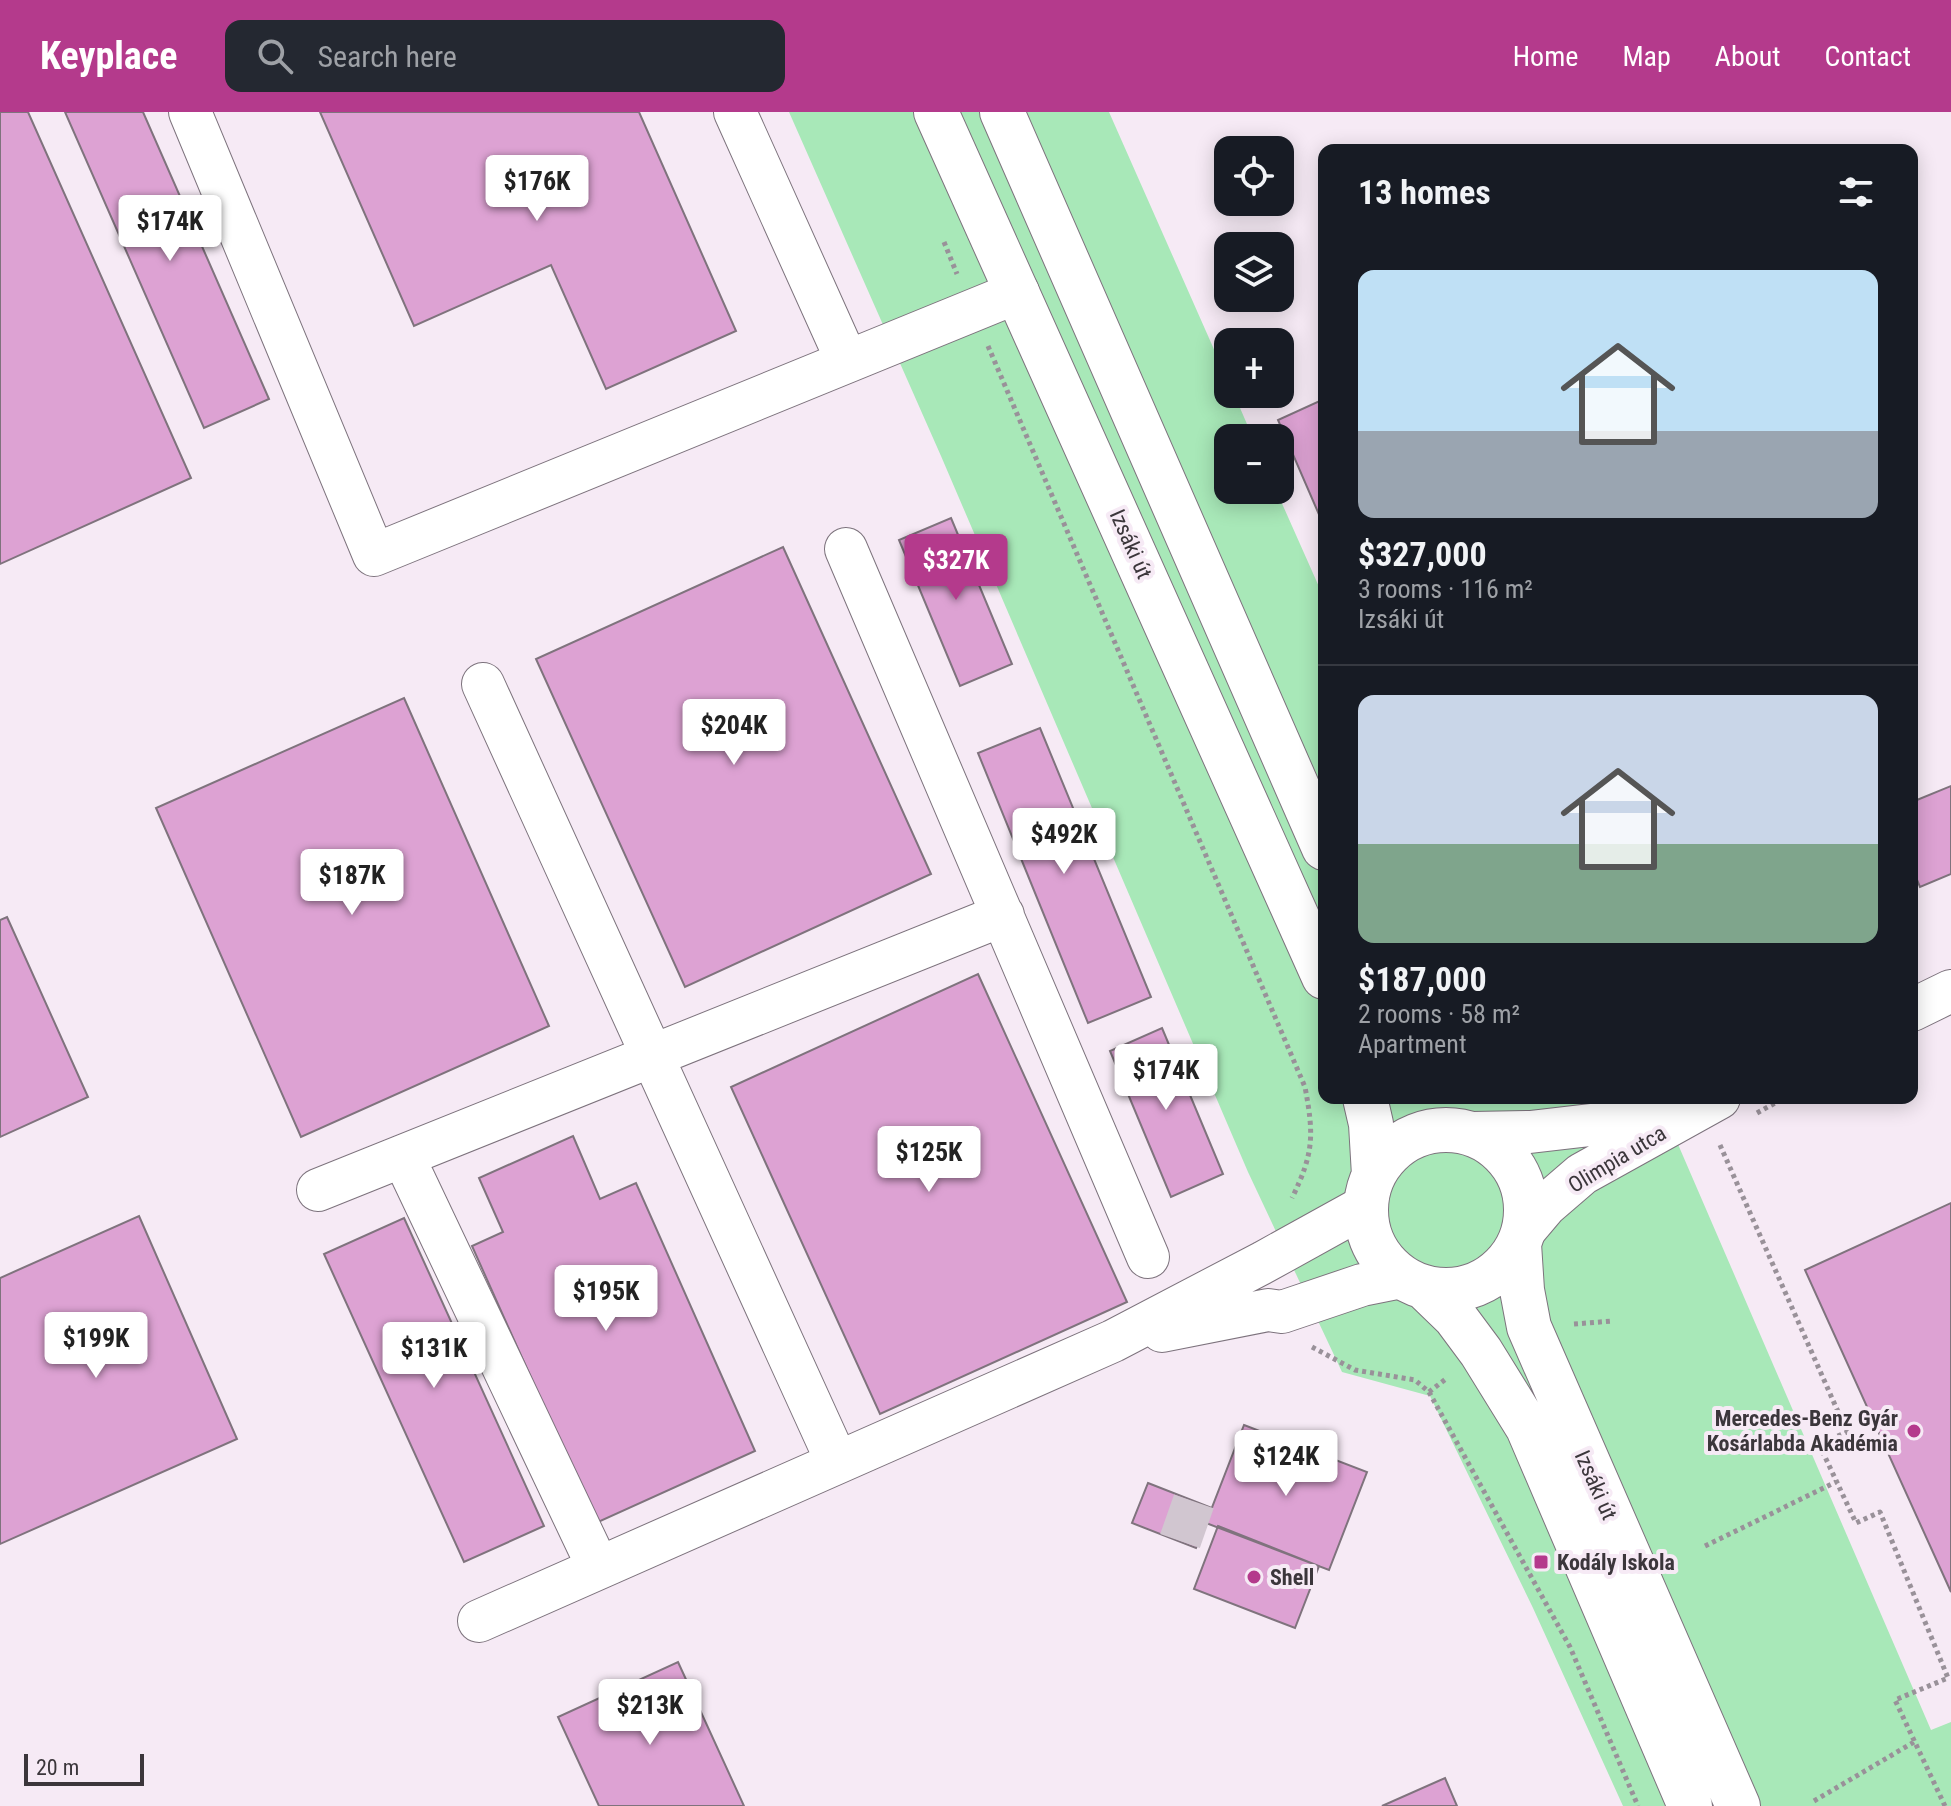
<!DOCTYPE html>
<html lang="en">
<head>
<meta charset="utf-8">
<style>
	:root { --surface:#171b24; --page:#242831; --text:#f1f3f6; --muted:#9ea1a6; --line:#363941; --accent:#b43a8c }
	body { margin:0; font-family:"Roboto Condensed",sans-serif; background:var(--page); color:var(--text); height:100vh; display:flex; flex-direction:column; font-size:30px; white-space:nowrap }
	* { box-sizing:border-box; margin:0 }
	p { font-size:26px; color:var(--muted) }
	.icon { flex:none; width:44px; height:44px; fill:none; stroke:currentColor; stroke-width:2; stroke-linecap:round; stroke-linejoin:round }
	.map { position:relative; flex:1; overflow:hidden }
	.drawer { position:absolute; left:1318px; top:32px; width:600px; height:960px; display:flex; flex-direction:column; background:var(--surface); border-radius:16px; box-shadow:0 4px 20px #0003 }
	.drawer>* { flex:none }
	.fabs { position:absolute; left:1214px; top:24px; display:grid; gap:16px }
	.fabs a { display:grid; place-items:center; width:80px; height:80px; border-radius:16px; background:var(--surface); box-shadow:0 4px 20px #0003; font-size:40px }
	.scale { position:absolute; left:24px; bottom:20px; width:120px; box-sizing:border-box; padding-left:8px; border:4px solid #3b363b; border-top:0; font-size:22px; line-height:28px; white-space:nowrap; color:#3b363b; -webkit-text-stroke:6px #f6eaf5; paint-order:stroke }
	.price { position:absolute; translate:-50% -68px; padding:0 18px; border-radius:8px; background:#fff; color:#222; font-size:26px; line-height:52px; filter:drop-shadow(0 2px 4px #0008) }
	.price::after { content:''; position:absolute; left:50%; top:48px; width:24px; height:18px; margin-left:-12px; background:inherit; clip-path:polygon(0 0,100% 0,50% 100%) }
	.price.selected { background:var(--accent); color:#fff }
	ul { padding:0; list-style:none }
	li { display:grid; align-content:center; gap:16px; height:424px; padding:0 40px }
	li+li { border-top:2px solid var(--line) }
	li span { display:grid; place-items:center; height:248px; border-radius:16px; color:#555 }
	li>.icon { margin-inline-start:auto }
	span .icon { width:144px; height:144px; fill:#fffc; stroke-width:1 }
	li b { font-size:34px }
	h2 { display:flex; justify-content:space-between; align-items:center; height:96px; padding:0 40px; font-size:34px }
	header { display:flex; align-items:center; gap:48px; box-sizing:border-box; height:112px; padding:0 40px; background:var(--accent); color:#fff }
	header strong { font-size:38px }
	nav { display:flex; gap:44px; margin-inline-start:auto; font-size:28px }
	.search { width:560px; height:72px; background:var(--page); display:flex; align-items:center; gap:20px; box-sizing:border-box; padding:0 28px; border-radius:16px; color:var(--muted); font-size:30px }
	.map>svg:first-child { display:block }
	.green { fill:#a8e8b8 }
	.building { fill:#dda2d3; stroke:#7f737d; stroke-width:2 }
	.lines { fill:none; stroke-linecap:round; stroke-linejoin:round }
	.minor-tunnel { stroke:#d1c6d0; stroke-width:42; stroke-dasharray:42 21; stroke-linecap:butt }
	.minor-casing { stroke:#7d737d; stroke-width:44 }
	.major-casing { stroke:#7d737d; stroke-width:46 }
	.path { stroke:#999199; stroke-width:5; stroke-dasharray:4 4; stroke-linecap:butt }
	.minor { stroke:#fff; stroke-width:42 }
	.major { stroke:#fff; stroke-width:44 }
	.poi-dot { fill:#b43a8c; stroke:#f6eaf5; stroke-width:3 }
	.labels { text-anchor:middle; dominant-baseline:central; stroke-width:8; stroke-linejoin:round; paint-order:stroke }
	.street-label { font-size:22px; fill:#3b363b; stroke:#f6eaf5 }
	.poi-label { font-size:22px; font-weight:bold; fill:#3b363b; stroke:#f6eaf5; text-anchor:start }
</style>
</head>
<body>
<header>
<strong>Keyplace</strong>
<div class="search"><svg class="icon" aria-label="search" viewBox="0 0 24 24"><circle cx="10" cy="10" r="6"/><path d="M15 15l6 6"/></svg>Search here</div>
<nav><a>Home</a><a>Map</a><a>About</a><a>Contact</a></nav>
</header>
<div class="map">
<svg width="1951" height="1694" viewBox="0 0 1951 1694">
	<rect width="100%" height="100%" fill="#f6eaf5"/>
	<path class="green" d="M789,0H1109L1228,269V282H1234L1253,326H1228V378H1276L1324,486V986H1658L1931,1618L1951,1610V1694H1623L1533,1496L1430,1284L1342,1260L1248,1060L941,344Z"/>
	<path class="building" d="M0,0H28L191,366L0,452Z
		M65,0H143L269,287L204,316Z
		M320,0H639L736,219L606,277L551,153L414,214Z
		M1324,287V414L1278,308Z
		M951,406L1012,552L960,574L899,428Z
		M783,435L931,762L685,875L536,547Z
		M404,586L549,914L301,1025L156,696Z
		M1040,616L1151,885L1088,911L978,641Z
		M1951,674V762L1920,775L1912,756V690Z
		M7,805L88,985L0,1025V808Z
		M978,862L1127,1190L880,1302L731,975Z
		M1162,916L1223,1062L1171,1085L1110,939Z
		M573,1024L600,1087L636,1071L755,1339L596,1411L472,1134L503,1120L479,1066Z
		M1951,1091V1480L1805,1158Z
		M139,1104L237,1327L0,1432V1166Z
		M404,1106L544,1414L464,1450L324,1142Z
		M1244,1313L1367,1360L1329,1458L1206,1411Z
		M1148,1371L1212,1396L1196,1436L1132,1411Z
		M1218,1414L1319,1454L1295,1516L1194,1477Z
		M678,1550L744,1694H599L558,1605Z
		M1445,1666L1457,1694H1382Z"/>
	<g class="lines">
		<path class="minor-tunnel" d="M1180,1429L1194,1389"/>
		<defs>
			<path id="minor" d="M190,0L374,443L1018,180
				M735,0L847,249
				M846,437L1148,1145
				M483,572L837,1350
				M1912,898L1951,879
				M1472,1021L1530,1020L1599,1012L1682,988
				M403,1044L598,1455
				M318,1078L1003,803
				M1524,1119L1546,1093L1582,1062L1719,986
				M1162,1219L1268,1198L1282,1200L1362,1173L1402,1165
				M479,1509L1113,1229L1264,1150L1367,1093"/>
			<path id="major" d="M936,0L1324,865
				M1002,0L1324,736
				M1365,986L1371,1012L1374,1063
				M1366 1098a80 80 0 1 1 160 0a80 80 0 1 1-160 0Z
				M1519,1132L1522,1178L1529,1215L1738,1694
				M1424,1175L1455,1205L1481,1240L1528,1316L1690,1694"/>
		</defs>
		<use href="#minor" class="minor-casing"/>
		<use href="#major" class="major-casing"/>
		<path class="path" d="M944,130L957,162
			M988,234L1305,975C1314,1023 1314,1041 1292,1086
			M1757,1001L1784,986
			M1720,1033L1847,1320L1819,1332L1856,1411L1880,1400L1948,1566L1895,1588L1945,1694
			M1574,1212L1613,1209
			M1312,1235L1355,1258L1415,1268L1429,1280L1570,1535L1638,1694
			M1429,1280L1447,1266
			M1705,1434L1836,1370
			M1814,1689L1914,1630"/>
		<use href="#minor" class="minor"/>
		<use href="#major" class="major"/>
	</g>
	<g class="poi-dot">
		<circle cx="1914" cy="1319" r="8"/>
		<rect x="1533" y="1442" width="16" height="16" rx="4"/>
		<circle cx="1254" cy="1465" r="8"/>
	</g>
	<g class="labels">
		<g class="street-label">
			<text transform="translate(1131 432) rotate(66)">Izsáki út</text>
			<text transform="translate(1617 1047) rotate(-31)">Olimpia utca</text>
			<text transform="translate(1596 1373) rotate(66)">Izsáki út</text>
		</g>
		<g class="poi-label">
			<text x="1898" y="1306" text-anchor="end">Mercedes-Benz Gyár<tspan x="1898" dy="25">Kosárlabda Akadémia</tspan></text>
			<text x="1557" y="1450">Kodály Iskola</text>
			<text x="1270" y="1465">Shell</text>
		</g>
	</g>
</svg>
<div class="fabs">
<a><svg class="icon" aria-label="locate" viewBox="0 0 24 24"><circle cx="12" cy="12" r="6"/><path d="M12 2v4M12 18v4M2 12h4M18 12h4"/></svg></a>
<a><svg class="icon" aria-label="layers" viewBox="0 0 24 24"><path d="M12 4l9 5-9 5-9-5zM3 14l9 5 9-5"/></svg></a>
<a>+</a>
<a>−</a>
</div>
<div class="scale">20 m</div>
<b class="price" style="left:537px;top:111px">$176K</b>
<b class="price" style="left:170px;top:151px">$174K</b>
<b class="price selected" style="left:956px;top:490px">$327K</b>
<b class="price" style="left:734px;top:655px">$204K</b>
<b class="price" style="left:1064px;top:764px">$492K</b>
<b class="price" style="left:352px;top:805px">$187K</b>
<b class="price" style="left:1166px;top:1000px">$174K</b>
<b class="price" style="left:929px;top:1082px">$125K</b>
<b class="price" style="left:606px;top:1221px">$195K</b>
<b class="price" style="left:96px;top:1268px">$199K</b>
<b class="price" style="left:434px;top:1278px">$131K</b>
<b class="price" style="left:1286px;top:1386px">$124K</b>
<b class="price" style="left:650px;top:1635px">$213K</b>
<section class="drawer">
<h2>13 homes<svg class="icon" aria-label="filters" viewBox="0 0 24 24"><path d="M4 7h16M4 17h16"/><circle cx="9" cy="7" r="2"/><circle cx="15" cy="17" r="2"/></svg></h2>
<ul>
<li><span style="background:linear-gradient(#bfe0f5 65%,#9aa5b1 0)"><svg class="icon" aria-label="home" viewBox="0 0 24 24"><path d="M3 11l9-7 9 7M6 9v11h12V9"/></svg></span><div><b>$327,000</b><p>3 rooms · 116 m²</p><p>Izsáki út</p></div></li>
<li><span style="background:linear-gradient(#c9d6e8 60%,#7fa58c 0)"><svg class="icon" aria-label="home" viewBox="0 0 24 24"><path d="M3 11l9-7 9 7M6 9v11h12V9"/></svg></span><div><b>$187,000</b><p>2 rooms · 58 m²</p><p>Apartment</p></div></li>
</ul>
</section>
</div>
</body>
</html>
